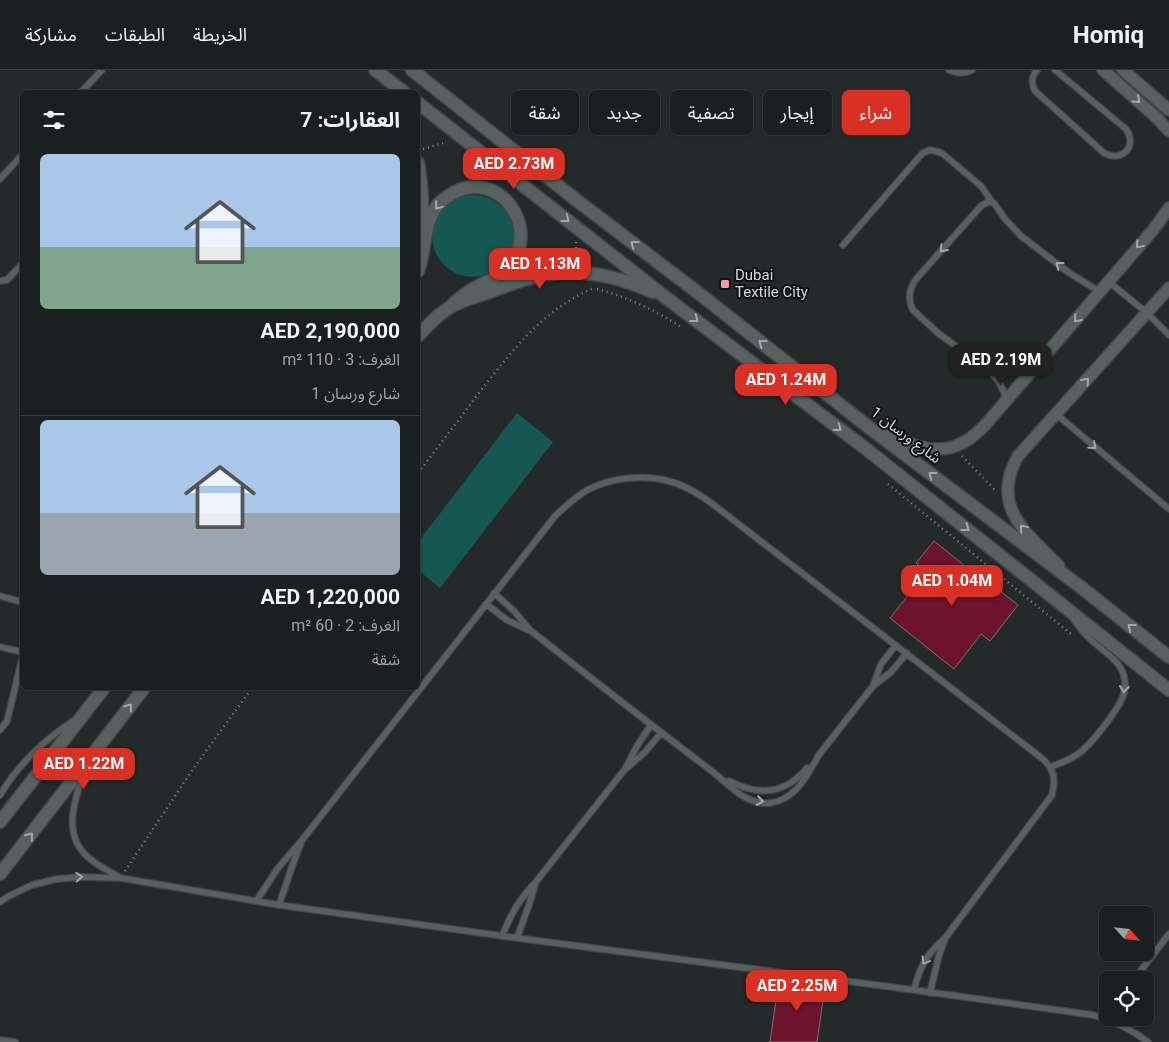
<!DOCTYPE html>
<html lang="ar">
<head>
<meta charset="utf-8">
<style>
	:root { --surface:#1a201f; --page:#232828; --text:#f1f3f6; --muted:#9fa3a4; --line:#383e3d; --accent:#d93025 }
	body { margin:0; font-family:Roboto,"Noto Sans Arabic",sans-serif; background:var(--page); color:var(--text); direction:rtl; height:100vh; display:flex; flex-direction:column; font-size:19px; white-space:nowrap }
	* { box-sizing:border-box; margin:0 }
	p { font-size:16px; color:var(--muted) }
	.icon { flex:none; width:28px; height:28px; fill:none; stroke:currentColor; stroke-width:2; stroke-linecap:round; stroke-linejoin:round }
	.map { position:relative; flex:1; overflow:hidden; direction:ltr }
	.panel { position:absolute; left:20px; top:20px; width:400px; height:600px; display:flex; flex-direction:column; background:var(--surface); border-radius:8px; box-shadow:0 1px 4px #0004,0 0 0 1px var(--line); direction:rtl }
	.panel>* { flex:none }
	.guide { position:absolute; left:435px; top:20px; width:475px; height:45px; direction:rtl; display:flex; gap:10px }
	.needle { width:32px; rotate:117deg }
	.controls { position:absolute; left:1099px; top:836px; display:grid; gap:10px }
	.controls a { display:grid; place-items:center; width:55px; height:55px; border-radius:8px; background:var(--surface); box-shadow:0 1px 4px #0004,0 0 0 1px var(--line); font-size:25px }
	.price { position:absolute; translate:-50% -42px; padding:0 11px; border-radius:10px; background:var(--accent); color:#fff; font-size:16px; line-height:32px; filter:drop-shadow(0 1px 2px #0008) }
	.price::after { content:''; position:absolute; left:50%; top:30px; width:15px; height:11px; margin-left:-8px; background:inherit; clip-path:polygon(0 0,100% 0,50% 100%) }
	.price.selected { background:#222; color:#fff }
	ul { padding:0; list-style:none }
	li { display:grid; align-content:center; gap:10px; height:265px; padding:0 20px }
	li+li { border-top:1px solid var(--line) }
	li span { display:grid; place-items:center; height:155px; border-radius:8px; color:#555 }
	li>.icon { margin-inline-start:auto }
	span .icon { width:90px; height:90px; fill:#fffc; stroke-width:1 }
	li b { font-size:21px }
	h2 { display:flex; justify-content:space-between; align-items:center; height:60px; padding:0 20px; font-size:21px }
	.pill { padding:0 18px; border-radius:8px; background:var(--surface); box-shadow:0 1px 4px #0004,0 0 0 1px var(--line); font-size:18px; line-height:45px }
	.pill.selected { background:var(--accent); color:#fff }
	header { display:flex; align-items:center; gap:30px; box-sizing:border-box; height:70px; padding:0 25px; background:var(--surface); border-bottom:1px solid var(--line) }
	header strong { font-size:24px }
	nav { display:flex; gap:28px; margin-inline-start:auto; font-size:18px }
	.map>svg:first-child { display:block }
	.green { fill:#175752 }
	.building { fill:#6e132d; stroke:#7a7273 }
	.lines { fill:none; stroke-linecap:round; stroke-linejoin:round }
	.service-casing { stroke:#404646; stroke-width:8 }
	.minor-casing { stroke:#404646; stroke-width:14 }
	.tertiary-casing { stroke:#404646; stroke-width:15 }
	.path { stroke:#838888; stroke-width:2.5; stroke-dasharray:1 4; stroke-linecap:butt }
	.service { stroke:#596160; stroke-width:5.5 }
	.minor { stroke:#596160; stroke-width:11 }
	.tertiary { stroke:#596160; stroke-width:12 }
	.oneway { stroke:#a3a9a9 }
	.poi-dot { fill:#f39aa7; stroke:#0f1212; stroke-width:2 }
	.labels { text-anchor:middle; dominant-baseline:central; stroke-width:4; stroke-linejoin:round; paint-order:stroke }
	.poi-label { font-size:15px; fill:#d5d9d9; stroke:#0f1212; text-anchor:start }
	.street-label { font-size:15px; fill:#d5d9d9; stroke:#0f1212 }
</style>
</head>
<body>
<header>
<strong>Homiq</strong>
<nav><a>الخريطة</a><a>الطبقات</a><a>مشاركة</a></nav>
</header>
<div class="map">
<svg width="1169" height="972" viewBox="0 0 1169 972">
	<rect width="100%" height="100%" fill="#232a29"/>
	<path class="green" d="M432 166a41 41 0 1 1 82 0a41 41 0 1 1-82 0Z
		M517,343L553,372L440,518L418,500V472Z"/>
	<path class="building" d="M934,471L981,509L982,507L1018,535L990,571L981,564L954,599L890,548L927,502L916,493Z
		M779,909L825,916L817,972H770Z"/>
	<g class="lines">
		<defs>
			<path id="service" d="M949,0C957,4 964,4 972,0
				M1037,0C1031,7 1031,13 1035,21L1104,83C1122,93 1138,76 1126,59L1055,0
				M81,22L102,0
				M0,109L22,85
				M843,175L920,86L923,83L930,80L939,82L943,84L981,116L992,132
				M0,211L7,210L22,194
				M1109,212L1147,243L1169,265
				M1007,330C1002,316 998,309 987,299L938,263L913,240C907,228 909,218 917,208L981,136L988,132L994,133L1005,149L1021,166L1068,202L1100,222
				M1056,344L1169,439
				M494,523L514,541L530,560C588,606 646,651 705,696C718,705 728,716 741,725C749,730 760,734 770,733C796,730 807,705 819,685
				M0,526L22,532
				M486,534L507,550L528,560
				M0,577L22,582
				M873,616L881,594L896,575
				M0,660L7,651L22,589
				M818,686L873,616L891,602L907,583
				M1051,697C1060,693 1070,690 1078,684C1090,676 1121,637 1124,623C1126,614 1125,605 1120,597C1112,585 1099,578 1089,568C1083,563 1079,556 1074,550
				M627,698L645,682L661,663
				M84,701C75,730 61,765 89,788C98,796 109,801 119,807
				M729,711C759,726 784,725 807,698
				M0,725C18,695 44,670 73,651
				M257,830L278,798L303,769L555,446C566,436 576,426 589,419C614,407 645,404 672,412C686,416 698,424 710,432L1039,686C1054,697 1056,708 1052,725L946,867C927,884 920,895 914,920
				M0,832L9,826L32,815L57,809L82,807L121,808L279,835L517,868L914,920L1093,945C1114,951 1131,959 1148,972
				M279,835L294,791L301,773
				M502,866C511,844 518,831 535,813L625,699L637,676L651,655
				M517,868L529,835L535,815
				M1131,910L1139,903L1169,864
				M930,923L939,885L945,869
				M0,970L15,972"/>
			<path id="minor" d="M1103,0L1157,48L1169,61
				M1123,0L1169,40
				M878,362C922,378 949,394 986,354L1153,160L1169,138
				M1059,496C1027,463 989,437 1018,386L1169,218"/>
			<path id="tertiary" d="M375,0L404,22
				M412,0L575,129L701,225L871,359L1082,518L1169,587
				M418,33L669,230L865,378L1169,620
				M418,93C422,115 423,141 421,163
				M418,201C426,180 423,154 437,136C441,130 448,126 455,122C498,100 540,155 511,194C502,206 486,211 473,219C464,224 456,231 449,238
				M418,266C427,256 437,245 449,238C461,230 479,226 492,221C511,214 531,206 551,204C585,199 622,208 653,222
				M0,752L104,618
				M0,804L144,618"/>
		</defs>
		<use href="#service" class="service-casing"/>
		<use href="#minor" class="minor-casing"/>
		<use href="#tertiary" class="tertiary-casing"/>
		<path class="path" d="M423,79L447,72
			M576,172L577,192
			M597,219C628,227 656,241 683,258
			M962,386L995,420
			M418,403C438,377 458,351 478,324C514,279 540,242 595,217
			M888,414L1071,564
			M125,801L193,699L252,618"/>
		<use href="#service" class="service"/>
		<use href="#minor" class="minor"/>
		<use href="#tertiary" class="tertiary"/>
	</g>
	<defs><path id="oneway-chevron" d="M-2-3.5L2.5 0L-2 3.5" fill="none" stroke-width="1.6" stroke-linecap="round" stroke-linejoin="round" transform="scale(1.25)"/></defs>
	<g class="oneway">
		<use href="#oneway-chevron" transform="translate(1137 30) rotate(42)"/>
		<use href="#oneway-chevron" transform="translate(438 136) rotate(129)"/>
		<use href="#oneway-chevron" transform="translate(566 149) rotate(38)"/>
		<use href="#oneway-chevron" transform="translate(634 174) rotate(-143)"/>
		<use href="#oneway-chevron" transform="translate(1139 175) rotate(130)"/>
		<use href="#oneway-chevron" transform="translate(943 179) rotate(132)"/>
		<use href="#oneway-chevron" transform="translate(1059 195) rotate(-143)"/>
		<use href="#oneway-chevron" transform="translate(695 249) rotate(38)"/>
		<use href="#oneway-chevron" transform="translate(1077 249) rotate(131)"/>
		<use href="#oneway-chevron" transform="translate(762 273) rotate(-142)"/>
		<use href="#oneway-chevron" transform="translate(1086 311) rotate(-48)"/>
		<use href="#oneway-chevron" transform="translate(838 358) rotate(37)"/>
		<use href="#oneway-chevron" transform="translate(1093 376) rotate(41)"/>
		<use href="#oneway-chevron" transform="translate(932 405) rotate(-143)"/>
		<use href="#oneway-chevron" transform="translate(966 458) rotate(38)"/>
		<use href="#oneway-chevron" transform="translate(1023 458) rotate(-130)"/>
		<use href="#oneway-chevron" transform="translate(1131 557) rotate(-142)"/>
		<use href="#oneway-chevron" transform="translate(1124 619) rotate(97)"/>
		<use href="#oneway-chevron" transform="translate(129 637) rotate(-53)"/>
		<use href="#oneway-chevron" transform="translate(760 731) rotate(9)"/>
		<use href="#oneway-chevron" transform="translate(30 766) rotate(-52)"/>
		<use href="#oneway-chevron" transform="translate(79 807) rotate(-3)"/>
		<use href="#oneway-chevron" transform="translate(925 891) rotate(121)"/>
	</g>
	<rect class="poi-dot" x="720" y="209" width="10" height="10" rx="2.5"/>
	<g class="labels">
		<g class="poi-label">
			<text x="735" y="205">Dubai<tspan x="735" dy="17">Textile City</tspan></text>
		</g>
		<g class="street-label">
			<text transform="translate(906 365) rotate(37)">شارع ورسان 1</text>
		</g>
	</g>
</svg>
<div class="controls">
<a><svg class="needle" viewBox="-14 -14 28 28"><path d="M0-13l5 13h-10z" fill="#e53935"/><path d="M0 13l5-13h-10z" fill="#9fa3a4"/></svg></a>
<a><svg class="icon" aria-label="locate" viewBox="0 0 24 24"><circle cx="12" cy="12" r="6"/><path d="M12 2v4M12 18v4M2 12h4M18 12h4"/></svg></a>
</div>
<b class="price" style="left:514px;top:120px">AED 2.73M</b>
<b class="price" style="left:540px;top:220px">AED 1.13M</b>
<b class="price selected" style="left:1001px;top:316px">AED 2.19M</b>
<b class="price" style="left:786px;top:336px">AED 1.24M</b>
<b class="price" style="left:952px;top:537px">AED 1.04M</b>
<b class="price" style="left:84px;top:720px">AED 1.22M</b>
<b class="price" style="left:797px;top:942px">AED 2.25M</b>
<div class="guide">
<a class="pill selected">شراء</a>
<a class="pill">إيجار</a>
<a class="pill">تصفية</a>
<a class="pill">جديد</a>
<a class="pill">شقة</a>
</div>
<section class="panel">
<h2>العقارات: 7<svg class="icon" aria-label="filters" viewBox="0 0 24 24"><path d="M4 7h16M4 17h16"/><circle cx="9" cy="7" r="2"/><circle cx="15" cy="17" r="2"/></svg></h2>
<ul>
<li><span style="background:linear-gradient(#a9c7e8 60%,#7fa58c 0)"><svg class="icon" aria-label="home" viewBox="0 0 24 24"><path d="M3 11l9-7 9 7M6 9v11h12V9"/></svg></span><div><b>AED 2,190,000</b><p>الغرف: 3 · 110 m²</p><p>شارع ورسان 1</p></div></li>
<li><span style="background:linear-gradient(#a9c7e8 60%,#9aa5b1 0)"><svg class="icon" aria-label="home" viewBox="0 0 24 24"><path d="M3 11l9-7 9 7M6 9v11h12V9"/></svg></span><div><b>AED 1,220,000</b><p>الغرف: 2 · 60 m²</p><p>شقة</p></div></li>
</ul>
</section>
</div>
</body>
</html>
